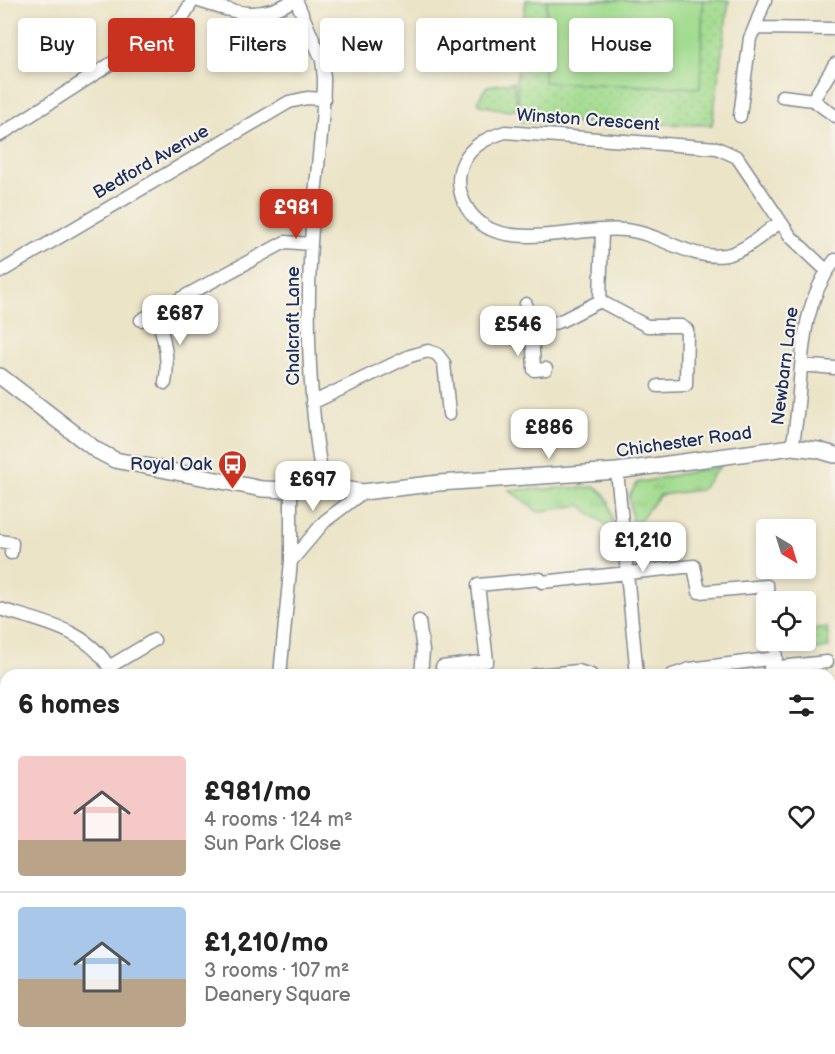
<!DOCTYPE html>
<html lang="en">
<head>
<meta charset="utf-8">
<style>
	:root { --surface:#fff; --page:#f6f6f6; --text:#222; --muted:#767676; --line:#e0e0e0; --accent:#c8321e }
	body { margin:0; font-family:"Balsamiq Sans",sans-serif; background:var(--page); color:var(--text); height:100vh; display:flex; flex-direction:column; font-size:22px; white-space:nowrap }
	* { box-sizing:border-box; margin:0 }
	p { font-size:20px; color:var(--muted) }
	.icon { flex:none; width:33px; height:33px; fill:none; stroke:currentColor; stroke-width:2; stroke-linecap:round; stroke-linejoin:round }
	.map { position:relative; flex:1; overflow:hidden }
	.panel { position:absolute; left:0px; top:669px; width:836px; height:386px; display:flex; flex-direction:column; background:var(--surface); border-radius:18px 18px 0 0; box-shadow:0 3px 9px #0003 }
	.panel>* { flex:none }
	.top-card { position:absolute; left:18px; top:18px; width:800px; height:54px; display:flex; gap:12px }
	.needle { width:39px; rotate:142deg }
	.buttons { position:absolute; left:756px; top:519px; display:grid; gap:12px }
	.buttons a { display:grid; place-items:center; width:60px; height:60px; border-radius:6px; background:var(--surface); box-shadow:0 3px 9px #0003; font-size:30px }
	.price { position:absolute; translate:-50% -51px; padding:0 14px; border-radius:12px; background:#fff; color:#222; font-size:20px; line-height:39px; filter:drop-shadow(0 2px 3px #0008) }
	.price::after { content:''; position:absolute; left:50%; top:36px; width:18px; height:14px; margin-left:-9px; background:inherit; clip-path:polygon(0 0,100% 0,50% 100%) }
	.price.on { background:var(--accent); color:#fff }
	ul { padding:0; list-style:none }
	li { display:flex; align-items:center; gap:18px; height:150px; padding:0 18px }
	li+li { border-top:2px solid var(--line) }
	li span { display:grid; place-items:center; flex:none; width:168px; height:120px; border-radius:6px; color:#555 }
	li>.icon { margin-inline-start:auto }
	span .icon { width:72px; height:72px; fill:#fffc; stroke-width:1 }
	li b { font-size:26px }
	h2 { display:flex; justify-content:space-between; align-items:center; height:72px; padding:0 18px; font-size:26px }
	.tag { padding:0 21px; border-radius:6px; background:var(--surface); box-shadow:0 3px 9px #0003; font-size:21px; line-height:54px }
	.tag.on { background:var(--accent); color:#fff }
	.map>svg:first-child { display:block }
	.grass { fill:url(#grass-tufts); stroke:#5e8576; stroke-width:1.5 }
	.park { fill:url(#park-dots); stroke:#5e8576; stroke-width:1.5 }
	.garden { fill:#a1db8e; stroke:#5e8576; stroke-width:1.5 }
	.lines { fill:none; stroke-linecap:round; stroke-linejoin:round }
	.minor-casing { stroke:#838a92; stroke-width:15 }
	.major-casing { stroke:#838a92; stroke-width:18 }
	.minor { stroke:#fff; stroke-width:12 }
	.major { stroke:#fff; stroke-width:15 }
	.labels { text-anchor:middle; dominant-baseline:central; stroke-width:4.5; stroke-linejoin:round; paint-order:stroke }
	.street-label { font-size:18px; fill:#1b2f5e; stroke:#f7f3e8 }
	.poi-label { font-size:18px; fill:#1b2f5e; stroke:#f7f3e8; text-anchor:end }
</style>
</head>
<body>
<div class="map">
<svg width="835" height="1054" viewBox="0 0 835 1054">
	<defs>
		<pattern id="grass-tufts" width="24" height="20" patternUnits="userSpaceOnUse" patternTransform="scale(1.5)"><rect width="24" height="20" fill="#a1db8e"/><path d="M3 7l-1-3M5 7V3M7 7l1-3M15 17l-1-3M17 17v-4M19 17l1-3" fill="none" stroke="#8abc7d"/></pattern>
		<pattern id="park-dots" width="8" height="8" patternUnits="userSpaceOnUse" patternTransform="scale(1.5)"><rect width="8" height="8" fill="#a1db8e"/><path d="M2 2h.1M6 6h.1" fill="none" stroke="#8abc7d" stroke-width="1.8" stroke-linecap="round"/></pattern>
	</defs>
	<rect width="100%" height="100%" fill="#f7f3e8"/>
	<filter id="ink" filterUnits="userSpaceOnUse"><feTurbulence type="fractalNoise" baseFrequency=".0167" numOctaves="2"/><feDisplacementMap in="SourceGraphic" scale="12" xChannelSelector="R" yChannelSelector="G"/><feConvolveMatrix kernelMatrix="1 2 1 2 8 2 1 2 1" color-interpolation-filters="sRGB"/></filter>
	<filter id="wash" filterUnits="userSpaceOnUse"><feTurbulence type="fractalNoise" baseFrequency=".008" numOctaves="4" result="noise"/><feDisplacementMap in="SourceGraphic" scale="24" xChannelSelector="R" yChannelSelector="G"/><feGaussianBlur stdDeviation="1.35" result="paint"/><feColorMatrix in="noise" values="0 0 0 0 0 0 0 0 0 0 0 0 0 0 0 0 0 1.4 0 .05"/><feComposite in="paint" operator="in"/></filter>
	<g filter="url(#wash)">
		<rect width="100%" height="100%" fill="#ebe4c7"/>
		<path class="grass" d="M720,466L701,490L660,495L633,528L629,496L637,483Z
			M594,487C612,494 611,514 614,531L580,505L538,512L509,490Z"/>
		<path class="park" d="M526,0H729L712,125L521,122L516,82Z
			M513,82L518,109L509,111L480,105L478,100L487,86Z
			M827,627L829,648L793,653L791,641L806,640V630Z
			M835,902V1054H766L767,1049L830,1048V914Z
			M222,1049L369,1048L378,1054H221Z"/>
		<path class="garden" d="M547,0H703L700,88L544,82Z"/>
	</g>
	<g filter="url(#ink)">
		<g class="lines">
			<defs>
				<path id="minor" d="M196,0C234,12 258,22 294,0
					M296,0L322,60L324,78C324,133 314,188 311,243C306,321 309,400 322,477
					M756,28L835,29
					M322,60L385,48
					M835,64L813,100L835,116
					M782,96L813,100
					M740,116L750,38C756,26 760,13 765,0
					M0,135L182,18L193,0
					M780,222C764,233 746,251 726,255C690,261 660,233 625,230C585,226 527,246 490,229C464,216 449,182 467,156C476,143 490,137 505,132L717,148L737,157L791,237L827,271
					M0,272L289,102L307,98L324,99
					M600,301L647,326H681L687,330L686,385L658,386
					M526,304L532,330L534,370L546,369
					M155,312C164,335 170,359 165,383
					M141,320L285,242L311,244
					M532,330L563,320L600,301L602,231
					M801,365L835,368
					M312,403L410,356L428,351L437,354L444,363L449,414
					M792,447C806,382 792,316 835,260
					M617,471L637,675
					M0,541L12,543L11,553
					M291,561L325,521L363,492
					M0,609C42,622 93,630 113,675
					M419,621L423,651L421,675
					M774,640L776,658
					M109,667L154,640
					M442,667L487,661L478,585L540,579L542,582L694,566L699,592L767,586L769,602
					M770,668L827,662
					M280,675L291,561V490
					M535,675L578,671L591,675
					M672,675L690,669L776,658
					M830,778L835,777
					M0,898L6,901
					M830,902L835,887
					M0,983L6,982
					M107,1048L113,1054
					M569,1048L578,1054
					M740,1048L749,1054
					M134,1054L136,1048
					M210,1054L211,1048
					M592,1054L596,1048
					M720,1054L724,1048"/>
				<path id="major" d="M0,376L96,450L115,460L262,489L291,490L322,477L342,489L363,492L439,483L617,471L792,447L818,450L835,455"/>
			</defs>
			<use href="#minor" class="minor-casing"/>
			<use href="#major" class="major-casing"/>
			<use href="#minor" class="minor"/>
			<use href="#major" class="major"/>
		</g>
	</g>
	<defs>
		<symbol id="bus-pin" viewBox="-11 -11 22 30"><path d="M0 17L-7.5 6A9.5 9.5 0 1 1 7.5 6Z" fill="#c8321e" stroke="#f7f3e8"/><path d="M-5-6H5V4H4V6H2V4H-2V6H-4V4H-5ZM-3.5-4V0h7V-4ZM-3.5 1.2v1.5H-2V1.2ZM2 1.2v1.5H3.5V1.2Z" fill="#fff"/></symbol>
	</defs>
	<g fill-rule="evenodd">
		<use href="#bus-pin" x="216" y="448" width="33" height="45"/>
	</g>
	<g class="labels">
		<g class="street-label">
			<text transform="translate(588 120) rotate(4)">Winston Crescent</text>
			<text transform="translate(151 162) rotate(-30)">Bedford Avenue</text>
			<text transform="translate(293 326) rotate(-90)">Chalcraft Lane</text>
			<text transform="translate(785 366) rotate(-83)">Newbarn Lane</text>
			<text transform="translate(684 442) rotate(-8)">Chichester Road</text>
		</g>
		<g class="poi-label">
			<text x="212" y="464">Royal Oak</text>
		</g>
	</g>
</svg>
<div class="buttons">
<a><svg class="needle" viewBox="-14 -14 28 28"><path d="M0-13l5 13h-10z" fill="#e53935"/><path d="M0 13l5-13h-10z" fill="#767676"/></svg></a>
<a><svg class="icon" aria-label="locate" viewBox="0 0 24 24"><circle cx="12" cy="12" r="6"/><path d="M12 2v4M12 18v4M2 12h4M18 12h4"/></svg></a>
</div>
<b class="price on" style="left:296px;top:240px">£981</b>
<b class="price" style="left:180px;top:346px">£687</b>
<b class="price" style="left:518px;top:357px">£546</b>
<b class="price" style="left:549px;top:460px">£886</b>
<b class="price" style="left:313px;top:512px">£697</b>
<b class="price" style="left:643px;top:573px">£1,210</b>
<div class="top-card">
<a class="tag">Buy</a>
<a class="tag on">Rent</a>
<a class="tag">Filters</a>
<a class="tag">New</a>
<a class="tag">Apartment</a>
<a class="tag">House</a>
</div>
<section class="panel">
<h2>6 homes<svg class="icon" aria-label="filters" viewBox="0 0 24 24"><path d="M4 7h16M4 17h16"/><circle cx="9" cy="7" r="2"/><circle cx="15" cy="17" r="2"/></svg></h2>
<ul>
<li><span style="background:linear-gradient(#f6c9c9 70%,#b9a48a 0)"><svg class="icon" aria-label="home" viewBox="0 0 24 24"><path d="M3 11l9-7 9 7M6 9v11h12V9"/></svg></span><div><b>£981/mo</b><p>4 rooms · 124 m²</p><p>Sun Park Close</p></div><svg class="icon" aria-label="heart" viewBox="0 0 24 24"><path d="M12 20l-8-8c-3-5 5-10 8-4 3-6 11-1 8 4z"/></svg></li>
<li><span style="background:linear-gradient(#a9c7e8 60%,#b9a48a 0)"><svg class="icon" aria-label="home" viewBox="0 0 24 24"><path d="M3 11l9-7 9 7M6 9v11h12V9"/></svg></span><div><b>£1,210/mo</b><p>3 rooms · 107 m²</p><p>Deanery Square</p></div><svg class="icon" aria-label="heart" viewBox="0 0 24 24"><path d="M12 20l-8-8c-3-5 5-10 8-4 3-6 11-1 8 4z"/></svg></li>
</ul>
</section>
</div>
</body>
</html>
